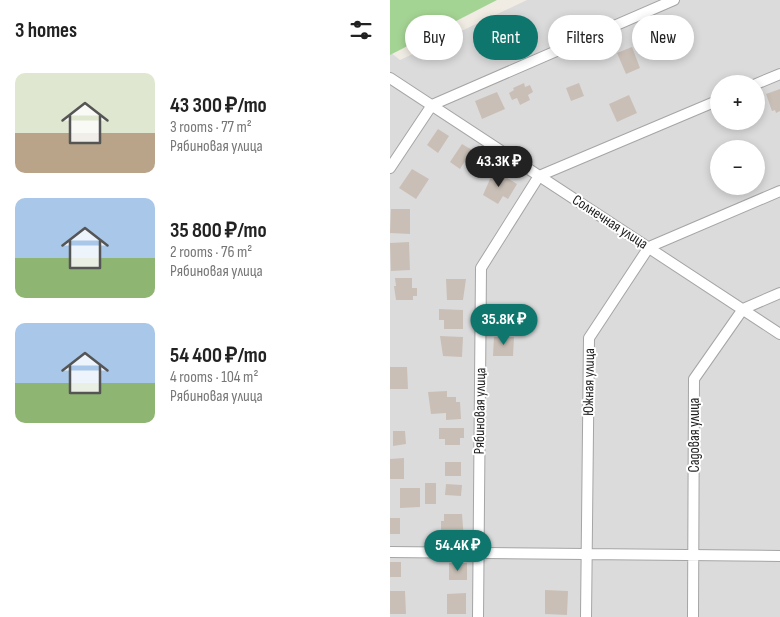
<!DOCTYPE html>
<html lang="en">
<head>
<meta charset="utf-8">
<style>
	:root { --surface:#fff; --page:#f2f2f2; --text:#222; --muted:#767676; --accent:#0f766e }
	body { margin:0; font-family:"Sofia Sans Condensed",sans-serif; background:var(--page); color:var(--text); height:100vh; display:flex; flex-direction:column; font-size:19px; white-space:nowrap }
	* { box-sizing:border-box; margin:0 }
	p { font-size:16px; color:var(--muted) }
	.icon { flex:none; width:28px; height:28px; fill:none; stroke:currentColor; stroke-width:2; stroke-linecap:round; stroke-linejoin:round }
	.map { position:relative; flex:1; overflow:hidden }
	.side { display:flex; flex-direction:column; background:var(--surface); width:390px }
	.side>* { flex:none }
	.top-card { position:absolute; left:15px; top:15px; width:300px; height:45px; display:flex; gap:10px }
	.buttons { position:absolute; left:320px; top:75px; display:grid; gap:10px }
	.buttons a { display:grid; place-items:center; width:55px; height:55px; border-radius:50%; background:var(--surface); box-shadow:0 2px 8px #0003; font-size:25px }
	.price { position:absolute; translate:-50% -42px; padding:0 11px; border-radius:18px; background:var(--accent); color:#fff; font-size:16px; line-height:32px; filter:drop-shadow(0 1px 2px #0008) }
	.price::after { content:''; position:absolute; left:50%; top:30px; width:15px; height:11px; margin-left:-8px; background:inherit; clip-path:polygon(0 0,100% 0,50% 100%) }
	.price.on { background:#222; color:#fff }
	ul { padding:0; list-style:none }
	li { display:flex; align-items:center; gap:15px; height:125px; padding:0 15px }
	li span { display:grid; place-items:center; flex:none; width:140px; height:100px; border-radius:10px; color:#555 }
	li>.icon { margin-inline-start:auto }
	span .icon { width:60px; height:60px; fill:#fffc; stroke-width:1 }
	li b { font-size:21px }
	h2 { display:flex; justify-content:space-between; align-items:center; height:60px; padding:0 15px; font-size:21px }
	.pill { padding:0 18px; border-radius:22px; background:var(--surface); box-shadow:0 2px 8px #0003; font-size:18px; line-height:45px }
	.pill.on { background:var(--accent); color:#fff }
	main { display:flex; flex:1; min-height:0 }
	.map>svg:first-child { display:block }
	.residential { fill:#dcdbdb; fill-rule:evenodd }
	.forest { fill:#a4d494 }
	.building { fill:#c9bfb6 }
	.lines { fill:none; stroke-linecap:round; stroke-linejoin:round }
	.street-casing { stroke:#a5a5a5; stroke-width:12 }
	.street { stroke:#fff; stroke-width:10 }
	.labels { text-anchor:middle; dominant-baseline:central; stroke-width:4; stroke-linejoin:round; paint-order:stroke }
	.street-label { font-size:15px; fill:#1e1e1e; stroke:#fff }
</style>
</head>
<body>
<main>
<section class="side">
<h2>3 homes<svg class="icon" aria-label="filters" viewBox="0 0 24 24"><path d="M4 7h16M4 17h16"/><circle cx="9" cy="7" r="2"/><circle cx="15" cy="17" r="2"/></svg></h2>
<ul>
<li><span style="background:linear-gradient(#dfe7d0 60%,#b9a48a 0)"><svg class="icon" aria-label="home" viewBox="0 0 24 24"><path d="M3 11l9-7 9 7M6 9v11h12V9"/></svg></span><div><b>43 300 ₽/mo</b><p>3 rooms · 77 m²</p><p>Рябиновая улица</p></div></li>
<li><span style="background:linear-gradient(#a9c7e8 60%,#8fb573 0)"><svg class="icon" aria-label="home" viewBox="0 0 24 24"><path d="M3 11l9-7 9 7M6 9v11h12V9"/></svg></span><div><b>35 800 ₽/mo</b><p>2 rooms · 76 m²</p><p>Рябиновая улица</p></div></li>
<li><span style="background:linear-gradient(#a9c7e8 60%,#8fb573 0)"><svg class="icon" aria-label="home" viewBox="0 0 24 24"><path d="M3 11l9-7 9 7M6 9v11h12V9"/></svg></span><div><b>54 400 ₽/mo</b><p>4 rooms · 104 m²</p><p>Рябиновая улица</p></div></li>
</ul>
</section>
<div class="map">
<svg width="390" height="617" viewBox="0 0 390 617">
	<rect width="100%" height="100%" fill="#f0ece3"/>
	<path class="residential" d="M137,0H390V617H0V52L10,60ZM329,84H366V121H329ZM329,149H366V186H329Z"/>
	<path class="forest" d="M0,0H107L0,55Z"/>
	<path class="building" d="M242,47L250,68L236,74L227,53Z
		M134,83L135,87L140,85L143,92L138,95L140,100L130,105L127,98L122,100L119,93L124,90L123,88Z
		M189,83L194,96L181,101L176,88Z
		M390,89V111L386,113L385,110L382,111L376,94Z
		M107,92L115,109L92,119L85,101Z
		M239,95L247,113L227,122L219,104Z
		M48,129L59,136L48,153L37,145Z
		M72,144L82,150L70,169L60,162Z
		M22,169L39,179L26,199L9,188Z
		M104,170L127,184L118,199L113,196L108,204L93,195Z
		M1,209H20V234L0,233Z
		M19,242L20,270L1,271L0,243Z
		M5,278H22V288H27V296H23V300H6L4,286H6Z
		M56,279H76L73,300H57Z
		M49,309L73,310V329H54V320H49Z
		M50,336L73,337L72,357L53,356Z
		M104,337H124L123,356H103Z
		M0,367H17L18,389H0Z
		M57,391V397H66V402H70L71,419L56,420V413L41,414L38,392Z
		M49,428H74V438H70V445H55V439H49Z
		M3,431H15L16,444L3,446Z
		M14,458V479H0V459Z
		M55,462H71V476H55Z
		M35,483H46V504H35Z
		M56,484L72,485L71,496L55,495Z
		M10,488H30V507L10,508Z
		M54,514H72L74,540L51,539V521H54Z
		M0,518H10V534H0Z
		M0,562H11V577H0Z
		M59,563H77V580H59Z
		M155,590L178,591L177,615L155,614Z
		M0,591H15L16,614H0Z
		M76,593V614H57V594Z"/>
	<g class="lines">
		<defs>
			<path id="street" d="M0,78L390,334
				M366,84L390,74
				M0,168L42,105L284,0
				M0,552L390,556
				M88,617L91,268L149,176L329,100
				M196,617L199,338L259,247L390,191
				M303,617L304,379L353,309L390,293"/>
		</defs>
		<use href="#street" class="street-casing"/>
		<use href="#street" class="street"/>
	</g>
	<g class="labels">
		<g class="street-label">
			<text transform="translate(220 222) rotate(33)">Солнечная улица</text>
			<text transform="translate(199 382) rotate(-89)">Южная улица</text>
			<text transform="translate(90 411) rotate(-89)">Рябиновая улица</text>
			<text transform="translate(304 435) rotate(-90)">Садовая улица</text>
		</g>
	</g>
</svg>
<div class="buttons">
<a>+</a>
<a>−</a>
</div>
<b class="price on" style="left:109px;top:188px">43.3K ₽</b>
<b class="price" style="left:114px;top:346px">35.8K ₽</b>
<b class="price" style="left:68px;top:572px">54.4K ₽</b>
<div class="top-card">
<a class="pill">Buy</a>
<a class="pill on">Rent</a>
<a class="pill">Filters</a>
<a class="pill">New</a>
</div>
</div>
</main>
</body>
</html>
